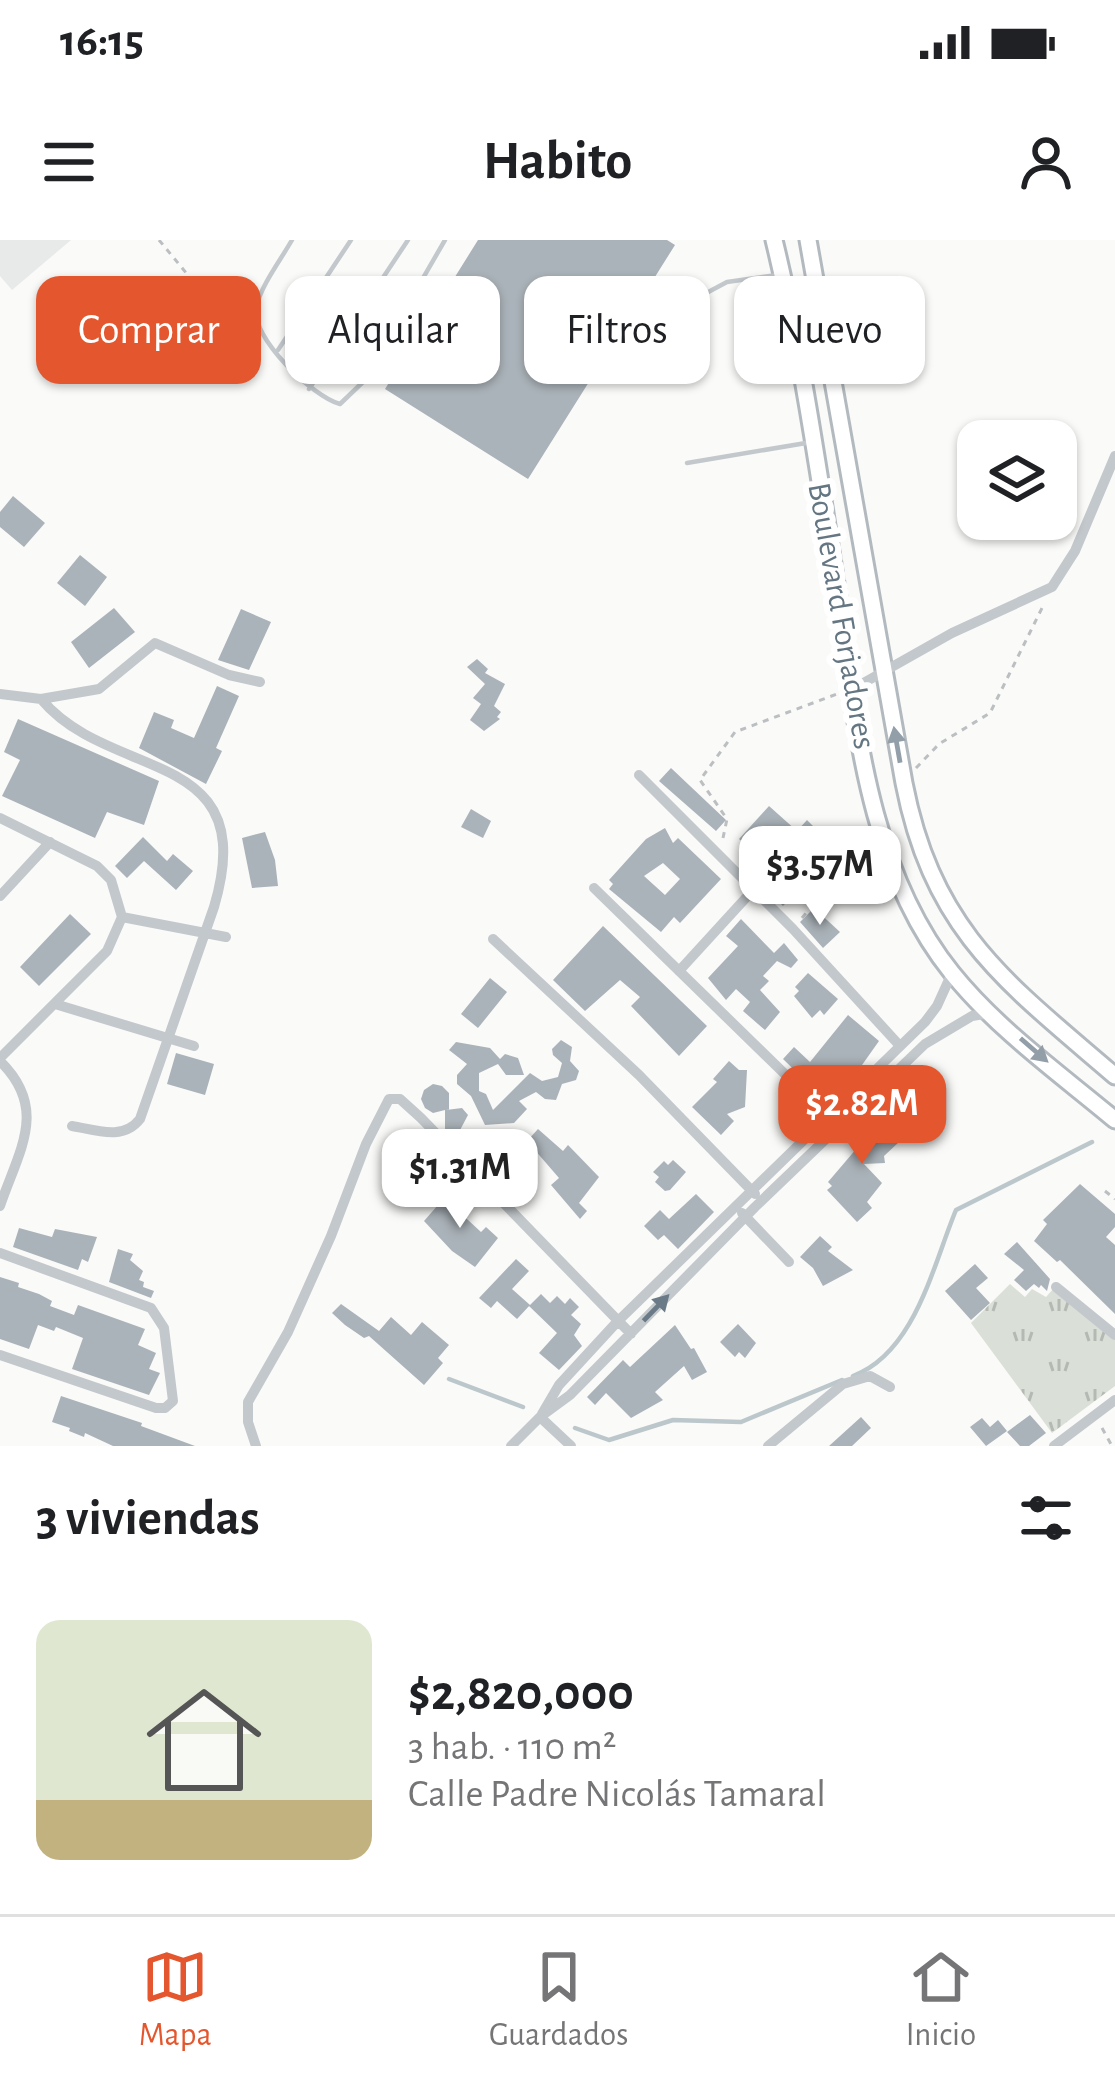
<!DOCTYPE html>
<html lang="es">
<head>
<meta charset="utf-8">
<style>
	:root { --surface:#fff; --page:#f6f6f6; --text:#202124; --muted:#757577; --line:#e0e0e0; --accent:#e4572e }
	body { margin:0; font-family:"Alegreya Sans",sans-serif; background:var(--page); color:var(--text); height:100vh; display:flex; flex-direction:column; font-size:45px; white-space:nowrap }
	* { box-sizing:border-box; margin:0 }
	p { font-size:39px; color:var(--muted) }
	.icon { flex:none; width:66px; height:66px; fill:none; stroke:currentColor; stroke-width:2; stroke-linecap:round; stroke-linejoin:round }
	.map { position:relative; height:1206px; overflow:hidden }
	.details { display:flex; flex-direction:column; background:var(--surface); flex:1 }
	.details>* { flex:none }
	.guide { position:absolute; left:36px; top:36px; width:1044px; height:108px; display:flex; gap:24px }
	.buttons { position:absolute; left:957px; top:180px; display:grid; gap:24px }
	.buttons a { display:grid; place-items:center; width:120px; height:120px; border-radius:24px; background:var(--surface); box-shadow:0 3px 9px #0004; font-size:60px }
	.price { position:absolute; translate:-50% -102px; padding:0 27px; border-radius:24px; background:#fff; color:#222; font-size:39px; line-height:78px; filter:drop-shadow(0 3px 6px #0008) }
	.price::after { content:''; position:absolute; left:50%; top:72px; width:36px; height:27px; margin-left:-18px; background:inherit; clip-path:polygon(0 0,100% 0,50% 100%) }
	.price.current { background:var(--accent); color:#fff }
	ul { padding:0; list-style:none }
	li { display:flex; align-items:center; gap:36px; height:300px; padding:0 36px }
	li+li { border-top:3px solid var(--line) }
	li span { display:grid; place-items:center; flex:none; width:336px; height:240px; border-radius:24px; color:#555 }
	li>.icon { margin-inline-start:auto }
	span .icon { width:144px; height:144px; fill:#fffc; stroke-width:1 }
	li b { font-size:51px }
	h2 { display:flex; justify-content:space-between; align-items:center; height:144px; padding:0 36px; font-size:51px }
	.chip { padding:0 42px; border-radius:24px; background:var(--surface); box-shadow:0 3px 9px #0004; font-size:42px; line-height:108px }
	.chip.current { background:var(--accent); color:#fff }
	.status { display:flex; justify-content:space-between; align-items:center; height:84px; padding:0 60px; background:var(--surface); direction:ltr }
	.status svg { height:33px; fill:currentColor }
	header { display:flex; justify-content:space-between; align-items:center; height:156px; padding:0 36px; background:var(--surface); font-size:54px; font-weight:700 }
	.menu { display:flex; justify-content:space-around; align-items:center; height:168px; border-top:3px solid var(--line); background:var(--surface); font-size:33px; color:var(--muted) }
	.menu a { display:grid; justify-items:center; gap:6px }
	.menu .current { color:var(--accent) }
	.map>svg:first-child { display:block }
	.built { fill:#e8e9e9 }
	.grass { fill:url(#grass-tufts) }
	.lines { fill:none; stroke-linecap:round; stroke-linejoin:round }
	.stream { stroke:#bbc7cb; stroke-width:4.5 }
	.building { fill:#aab3b9; fill-rule:evenodd }
	.secondary-casing { stroke:#b3babf; stroke-width:21 }
	.path { stroke:#bbbfc2; stroke-width:3; stroke-dasharray:6 6; stroke-linecap:butt }
	.lane { stroke:#c3c8cc; stroke-width:4.5 }
	.street { stroke:#c3c8cc; stroke-width:10 }
	.secondary { stroke:#fff; stroke-width:15 }
	.oneway { fill:#939fa8 }
	.oneway2 { fill:#6a7a87 }
	.labels { text-anchor:middle; dominant-baseline:central; stroke-width:12; stroke-linejoin:round; paint-order:stroke }
	.street-label { font-size:33px; fill:#657683; stroke:#fff }
</style>
</head>
<body>
<div class="status"><b>16:15</b><svg viewBox="0 0 49 12"><path d="M0 12V9h3v3zM5 12V6h3v6zM10 12V3h3v9zM15 12V0h3v12zM26 1h20v11H26zM47 4h2v5h-2z"/></svg></div>
<header><svg class="icon" aria-label="menu" viewBox="0 0 24 24"><path d="M4 6h16M4 12h16M4 18h16"/></svg>Habito<svg class="icon" aria-label="person" viewBox="0 0 24 24"><circle cx="12" cy="8" r="4"/><path d="M4 21q1-7 8-7t8 7"/></svg></header>
<div class="map">
<svg width="1115" height="1206" viewBox="0 0 1115 1206">
	<defs>
		<pattern id="grass-tufts" width="24" height="20" patternUnits="userSpaceOnUse" patternTransform="scale(3)"><rect width="24" height="20" fill="#dadfd7"/><path d="M3 7l-1-3M5 7V3M7 7l1-3M15 17l-1-3M17 17v-4M19 17l1-3" fill="none" stroke="#b4b9b4"/></pattern>
	</defs>
	<rect width="100%" height="100%" fill="#fafaf8"/>
	<path class="built" d="M0,0H71L12,50L0,36Z"/>
	<path class="grass" d="M1010,1044L1025,1057L1032,1049L1046,1057L1054,1048L1115,1100V1146L1052,1193L971,1083Z"/>
	<g class="lines">
		<path class="stream" d="M853,1136C915,1113 933,1025 956,970L1092,902
			M449,1139L523,1167
			M575,1188L609,1200L673,1180L741,1182L842,1140"/>
	</g>
	<path class="building" d="M478,0H667L675,5L528,239L385,149Z
		M13,256L45,283L24,307L0,287V272Z
		M80,315L107,337L85,366L57,343Z
		M114,368L135,392L89,428L71,402Z
		M241,369L271,382L249,430L218,420Z
		M477,419L488,429L485,433L505,444L494,466L501,472L497,477L500,479L484,491L470,480L481,464L473,458L485,444L467,427Z
		M217,446L239,456L216,508L222,511L206,544L139,508L154,472L174,480L171,488L194,498Z
		M18,479L159,541L144,585L107,572L95,598L2,556L20,520L4,512Z
		M671,528L726,580L716,591L659,541Z
		M769,566L797,591L807,580L815,588L778,628L800,648L783,666L744,627L756,614L739,599Z
		M471,569L491,581L483,598L461,587Z
		M665,588L673,603L678,598L721,639L680,683L674,677L661,692L609,649L613,644L609,640L646,599ZM663,623L680,639L665,655L644,636Z
		M265,592L275,620L278,646L252,648L242,598Z
		M143,597L167,621L173,614L193,631L176,650L144,621L127,638L115,626Z
		M814,668L840,692L823,708L800,682Z
		M70,674L91,694L39,746L20,727Z
		M741,679L774,713L784,703L798,720L791,728L777,721L763,736L769,741L760,750L780,772L765,790L743,771L750,762L736,749L726,760L708,738L738,706L726,696Z
		M603,686L707,786L679,816L631,766L640,757L620,740L585,771L553,740Z
		M808,733L838,759L824,775L820,770L812,778L794,756L799,751L795,747Z
		M490,738L507,752L478,788L461,774Z
		M848,775L879,801L850,842L841,850L838,847L826,861L783,819L794,807L810,822Z
		M561,800L572,807L570,821L579,831L576,840L562,844L556,860L545,859L536,852L519,861L527,869L514,883L485,885L471,856L457,844V835L467,824L449,810L456,802L490,808L500,819L505,814L518,818L524,835H506L498,824L479,833V851L486,854L493,870L530,833L542,841L558,837L562,823L553,815L552,809Z
		M176,813L214,824L205,855L167,844Z
		M729,821L739,830H747L745,867L727,874L734,881L721,895L692,867L717,842L713,839Z
		M922,832L942,850L919,876L899,858Z
		M433,844L442,846L449,853V870H446L462,868L468,875L459,892L445,889V870L433,873L425,868L421,859L424,850Z
		M868,872L899,902L884,916L885,923L864,924L882,943L867,962L872,968L857,982L827,950L832,946L828,942L857,908L844,896Z
		M538,889L563,911L568,905L599,937L579,963L587,971L580,979L551,945L559,938L527,901Z
		M673,920L686,932L670,950L665,951L655,942L659,937L653,932L664,921L668,925Z
		M1080,944L1115,974V987L1106,997L1115,1005V1074L1060,1020L1057,1022L1034,1001L1047,984L1043,980Z
		M452,949L464,959L455,968L481,992L486,987L498,998L475,1027L452,1011L424,981Z
		M696,954L714,972L678,1009L664,995L658,1000L644,986L660,970L669,979Z
		M19,988L52,997L55,989L97,997L88,1022L82,1019L78,1030L13,1007Z
		M820,996L832,1007L828,1011L853,1030L823,1046L813,1028L800,1017Z
		M1017,1002L1050,1039L1047,1051L1041,1045L1039,1048L1034,1044L1026,1051L1014,1040L1024,1030L1004,1014Z
		M118,1009L133,1014L130,1020L143,1031L139,1040L144,1042L143,1047L154,1051L151,1058L109,1042Z
		M516,1019L529,1031L512,1049L530,1065L517,1079L497,1061L491,1068L479,1058Z
		M975,1024L988,1038L976,1048L990,1063L971,1080L945,1051Z
		M0,1037L19,1043L18,1047L39,1054L52,1061L50,1066L74,1075L78,1065L145,1089L138,1105L156,1113L149,1129L160,1133L149,1155L72,1129L83,1098L56,1087L54,1091L38,1085L29,1109L0,1099Z
		M541,1054L550,1063L557,1056L565,1064L570,1058L579,1067L571,1075L581,1084L574,1095L582,1106L559,1130L539,1113L557,1093L529,1066Z
		M341,1064L379,1091L391,1077L411,1095L422,1082L449,1105L438,1118L443,1123L424,1145L369,1096L364,1098L345,1085L332,1073Z
		M738,1084L756,1103L745,1118L739,1112L735,1117L720,1102Z
		M675,1085L691,1109L694,1108L707,1132L692,1140L684,1126L655,1152L663,1160L631,1178L606,1153L595,1165L587,1157L623,1120L630,1127Z
		M61,1156L142,1183L141,1186L195,1206H113L85,1193L84,1197L69,1191L70,1188L52,1182Z
		M1030,1175L1046,1193L1029,1206H1020L1007,1192Z
		M861,1177L871,1188L852,1206H829Z
		M982,1178L990,1187L998,1180L1007,1191L986,1206L970,1187Z"/>
	<g class="lines">
		<defs>
			<path id="secondary" d="M774,0C800,106 816,216 833,324C855,461 861,620 952,733C997,789 1060,834 1115,880
				M808,0L904,543C933,692 1007,743 1115,836"/>
		</defs>
		<use href="#secondary" class="secondary-casing"/>
		<path class="path" d="M159,0L206,57
			M916,528L939,504L990,473L1043,366
			M723,598L727,579L700,540L735,492L837,454
			M802,678L867,597
			M1105,951L1115,959
			M1102,1188L1112,1206"/>
		<path class="lane" d="M292,0C280,21 262,44 256,67C250,97 313,157 340,164L363,142L445,0
			M278,110L351,0
			M637,132L697,58L727,42L777,35
			M309,149L408,0
			M687,223L812,202"/>
		<path class="street" d="M851,450L952,393L1052,347L1075,311L1115,216
			M0,454L41,459L99,449L155,403L229,435L260,442
			M41,459C111,543 262,505 214,667L140,879C123,901 96,890 72,886
			M639,535L793,689L900,806
			M0,578L97,626L111,640L122,677L107,711L0,818
			M594,648L832,880
			M0,656L50,602
			M122,677L226,697
			M493,699L639,835L755,954
			M679,731L754,649
			M55,764L194,806
			M0,821C49,869 19,910 0,966
			M742,973L789,1022
			M0,1013L151,1068L164,1088L173,1161L165,1168H156L0,1115
			M1056,1047L1115,1095
			M542,1174L559,1145L617,1082L925,782L937,766L952,733
			M540,1177L571,1206
			M256,1206L248,1182V1162L288,1092L331,996L366,904L389,859H400L421,878L631,1094
			M511,1206L540,1177L570,1155L755,967L925,804L972,776L990,773
			M768,1206L843,1144L870,1136L890,1147
			M1054,1206L1115,1160"/>
		<use href="#secondary" class="secondary"/>
	</g>
	<defs><path id="oneway-solid" d="M-6-.8H1V-3.2L6.5 0L1 3.2V.8H-6Z" transform="scale(3)"/></defs>
	<g class="oneway">
		<use href="#oneway-solid" transform="translate(897 505) rotate(-100)"/>
		<use href="#oneway-solid" transform="translate(1034 810) rotate(41)"/>
	</g>
	<use class="oneway2" href="#oneway-solid" transform="translate(656 1068) rotate(-46)"/>
	<g class="labels">
		<g class="street-label">
			<text transform="translate(841 376) rotate(80)">Boulevard Forjadores</text>
		</g>
	</g>
</svg>
<div class="buttons">
<a><svg class="icon" aria-label="layers" viewBox="0 0 24 24"><path d="M12 4l9 5-9 5-9-5zM3 14l9 5 9-5"/></svg></a>
</div>
<b class="price" style="left:820px;top:688px">$3.57M</b>
<b class="price current" style="left:862px;top:927px">$2.82M</b>
<b class="price" style="left:460px;top:991px">$1.31M</b>
<div class="guide">
<a class="chip current">Comprar</a>
<a class="chip">Alquilar</a>
<a class="chip">Filtros</a>
<a class="chip">Nuevo</a>
</div>
</div>
<section class="details">
<h2>3 viviendas<svg class="icon" aria-label="filters" viewBox="0 0 24 24"><path d="M4 7h16M4 17h16"/><circle cx="9" cy="7" r="2"/><circle cx="15" cy="17" r="2"/></svg></h2>
<ul>
<li><span style="background:linear-gradient(#dfe7d0 75%,#c2b280 0)"><svg class="icon" aria-label="home" viewBox="0 0 24 24"><path d="M3 11l9-7 9 7M6 9v11h12V9"/></svg></span><div><b>$2,820,000</b><p>3 hab. · 110 m²</p><p>Calle Padre Nicolás Tamaral</p></div></li>
</ul>
</section>
<nav class="menu">
<a class="current"><svg class="icon" aria-label="map" viewBox="0 0 24 24"><path d="M3 6l6-2 6 2 6-2v14l-6 2-6-2-6 2zM9 4v14M15 6v14"/></svg>Mapa</a>
<a><svg class="icon" aria-label="saved" viewBox="0 0 24 24"><path d="M7 4h10v16l-5-4-5 4z"/></svg>Guardados</a>
<a><svg class="icon" aria-label="home" viewBox="0 0 24 24"><path d="M3 11l9-7 9 7M6 9v11h12V9"/></svg>Inicio</a>
</nav>
</body>
</html>
